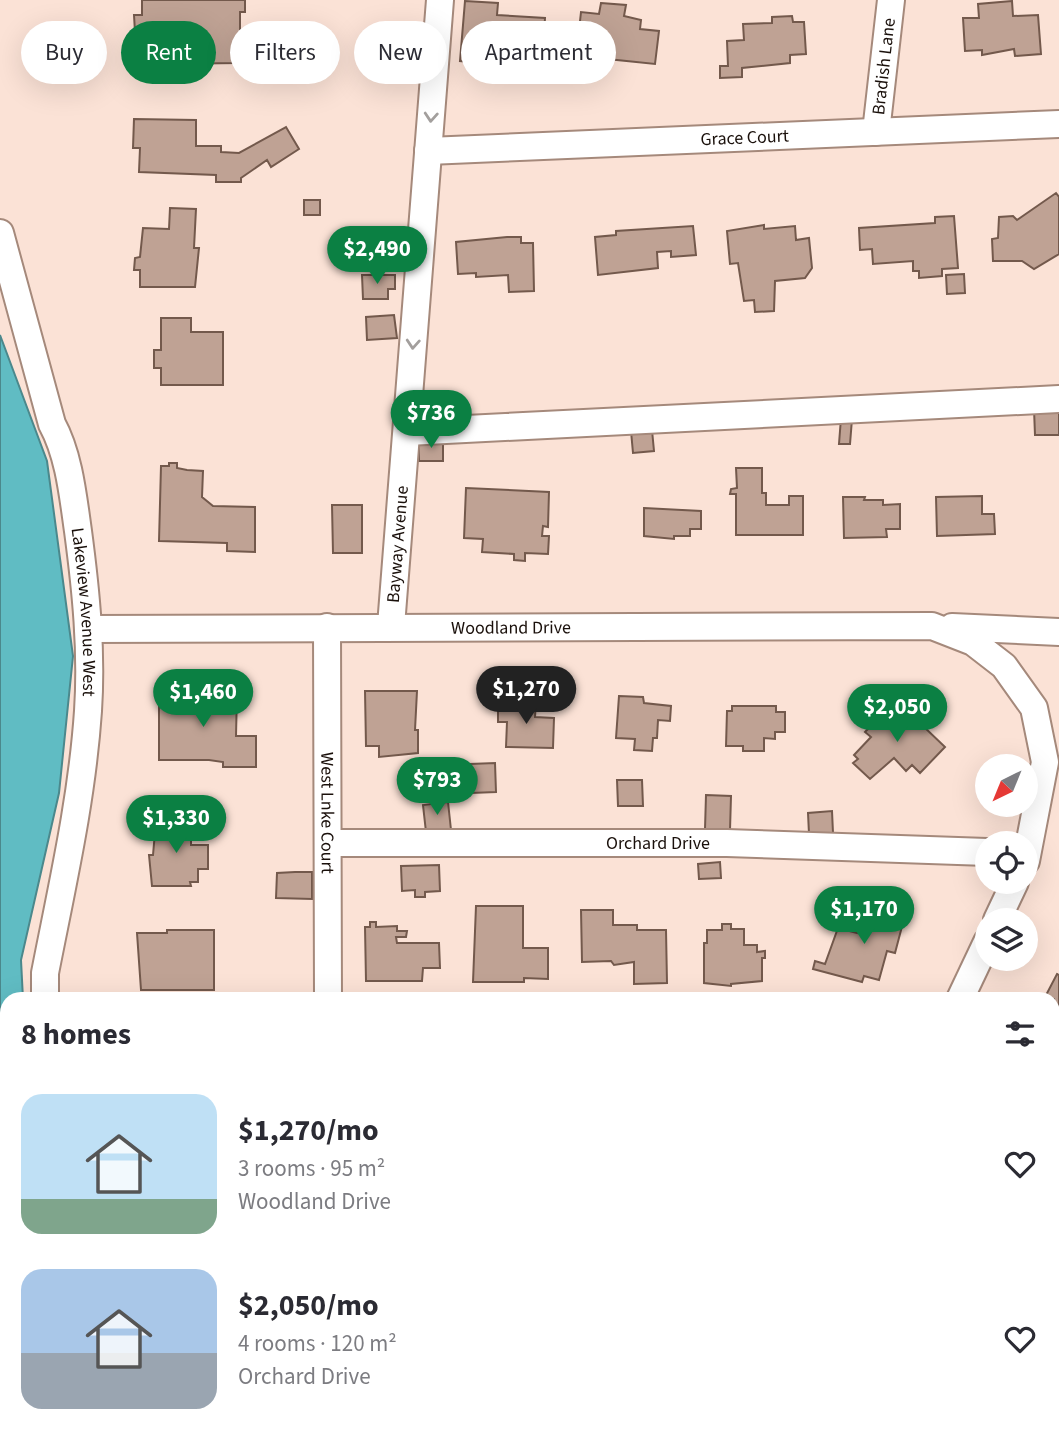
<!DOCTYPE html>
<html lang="en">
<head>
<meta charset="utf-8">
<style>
	:root { --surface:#fff; --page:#f7f7f7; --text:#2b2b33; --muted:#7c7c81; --accent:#0b8043 }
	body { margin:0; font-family:"Source Sans 3",sans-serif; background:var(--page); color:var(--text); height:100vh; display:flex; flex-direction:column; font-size:26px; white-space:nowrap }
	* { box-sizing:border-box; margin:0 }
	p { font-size:23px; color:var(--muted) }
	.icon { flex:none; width:38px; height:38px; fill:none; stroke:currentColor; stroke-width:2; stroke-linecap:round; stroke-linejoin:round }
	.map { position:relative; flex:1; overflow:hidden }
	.details { position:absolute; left:0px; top:992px; width:1060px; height:450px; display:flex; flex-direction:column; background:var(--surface); border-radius:21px 21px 0 0; box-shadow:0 7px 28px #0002 }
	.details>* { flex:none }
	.guide { position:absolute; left:21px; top:21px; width:700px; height:63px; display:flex; gap:14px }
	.needle { width:46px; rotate:223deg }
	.fabs { position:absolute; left:975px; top:754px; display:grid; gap:14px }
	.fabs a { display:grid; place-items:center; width:63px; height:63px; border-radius:50%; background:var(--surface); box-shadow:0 7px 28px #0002; font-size:35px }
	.price { position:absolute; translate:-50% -60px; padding:0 16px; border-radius:24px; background:var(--accent); color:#fff; font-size:23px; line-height:46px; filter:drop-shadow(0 2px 4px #0008) }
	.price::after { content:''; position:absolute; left:50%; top:42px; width:21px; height:16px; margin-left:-10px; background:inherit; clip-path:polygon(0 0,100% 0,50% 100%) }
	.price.active { background:#222; color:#fff }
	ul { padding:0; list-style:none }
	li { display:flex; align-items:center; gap:21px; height:175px; padding:0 21px }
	li span { display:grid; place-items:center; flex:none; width:196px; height:140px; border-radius:21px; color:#555 }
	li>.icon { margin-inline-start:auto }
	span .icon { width:84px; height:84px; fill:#fffc; stroke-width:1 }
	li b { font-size:30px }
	h2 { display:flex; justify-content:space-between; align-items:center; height:84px; padding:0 21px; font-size:30px }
	.tag { padding:0 24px; border-radius:32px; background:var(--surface); box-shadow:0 7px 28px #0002; font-size:24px; line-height:63px }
	.tag.active { background:var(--accent); color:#fff }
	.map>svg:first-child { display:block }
	.forest { fill:#9bbd83 }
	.water { fill:#60bcc3; stroke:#4b888c; stroke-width:2 }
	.building { fill:#bfa294; stroke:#73594c; stroke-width:2 }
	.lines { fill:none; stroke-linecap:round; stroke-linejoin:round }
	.minor-casing { stroke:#a5897b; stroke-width:30 }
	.minor { stroke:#fff; stroke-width:26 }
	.oneway { stroke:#a39f9d }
	.labels { text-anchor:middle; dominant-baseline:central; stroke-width:5; stroke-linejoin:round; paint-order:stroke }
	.street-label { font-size:18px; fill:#1a100b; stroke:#fbe2d6 }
</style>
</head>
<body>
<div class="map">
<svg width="1059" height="1441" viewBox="0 0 1059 1441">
	<rect width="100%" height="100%" fill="#fbe2d6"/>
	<path class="forest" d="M1059,1360V1441H1016L1019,1435H1054V1370Z"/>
	<path class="water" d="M0,335L47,461L73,656L59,793L21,960L23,999H7V1270L0,1263Z
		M7,1384V1435H137L141,1441H0V1387Z"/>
	<path class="building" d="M142,0H245V12H240V63L160,64V49H141L140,32H135L134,15H142Z
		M465,1L498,3L497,15L545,18L542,69L460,61Z
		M1012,1L1013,16L1038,15L1041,54L1015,56L1014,49L982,55V50L965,51L963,18H979L978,4Z
		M601,3L626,5L624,16L641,20L640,29L659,31L655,64L598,58L599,52L577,49L581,12L599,14Z
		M792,16L793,22H804L806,54L790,55V63L742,68V77L720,78V66H728L727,41L744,40L743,24L772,23V17Z
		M411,33L412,65L408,66V72H400V65H382L381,34Z
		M134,119L196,120V146H221V152L239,153L286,127L299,149L271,167L267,160L241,178V182H216V175L139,172L140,148H133Z
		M1056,193L1059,197V254L1034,269L1022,261H993L992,239L998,238L999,217L1013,216L1017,220Z
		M304,200H320V215H304Z
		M170,208L196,209L194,248H199L195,287H140V270H134L135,258L140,257L143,228L169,229Z
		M954,216L958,268L942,269V276L919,278V271H913V261L873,264L872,249L860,250L859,228L935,223V217Z
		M764,225V229L795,226L796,240L809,238L812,268L805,278L775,281L774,311L755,312L754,300L744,301L738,263L730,264L727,231Z
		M693,226L696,255L671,257V251L657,252L658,268L598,275L595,237L616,235V231Z
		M507,237H521V243H533L534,291L509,292L508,275L476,277V273L458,274L456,242Z
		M964,274L965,293L947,294L946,275Z
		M362,275H395V289H388V299H363Z
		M394,315L397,338L367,340L366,317Z
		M161,318H191V332H223V385H161V368H154V350H161Z
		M1059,408V435H1035L1034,409Z
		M841,418L852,419L850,444H839Z
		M652,430L654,451L633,453L631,431Z
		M419,439H443V461H419Z
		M169,463H177V468L187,470L203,471L202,497L213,506L255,507V552L227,551V543L159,541L161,466H169Z
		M736,468H762V493H766V505H789V496H803V535H736V494H730L731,489L737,488Z
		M466,488L549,492L548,527L543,526L542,536H549L548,554L525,553V561L514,560V554L482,552L483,539L464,538Z
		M982,496V514H994L995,534L937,536L936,497Z
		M843,497H865L864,500H883V505L900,504V529H886L887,537L844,538Z
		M332,505H362V553H333Z
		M644,508L701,511V529H690V536H674V539L644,536Z
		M159,690L237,692L236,736H256V767H223V762L209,760H159Z
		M365,691H417L415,730H418V753L379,757V746H366Z
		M619,696L643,697L644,703L671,706L670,721L658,720L657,738H653L652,751L634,750L635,739L616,738Z
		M503,701H536L535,717L554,718L553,748L506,747L507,722H498V710H502Z
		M899,703L945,747L920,773L912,765L906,771L894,758L870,779L853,763L858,759L854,755L871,737L865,732L878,719L881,722Z
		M732,706H776V712H785V732H775V739L764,738V751H743V746H726L727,711H732Z
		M495,763L496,792L471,793L470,764Z
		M617,780H642L643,806H618Z
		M706,795L731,796L730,830L705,829Z
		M448,802L451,830L426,832L423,805Z
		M832,811L833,833L809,834L808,813Z
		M156,821H191V845H208V869H198V882H190L191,886H152L149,855H153Z
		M720,862L721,878L699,879L698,864Z
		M439,865L440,891L425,892V897H415V890L402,891L401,866Z
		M295,872H312V899L276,898L277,873Z
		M876,904L881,905L880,909L905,915L895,953L887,951L879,980L864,976L862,982L813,969L815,961L825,964L838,928L857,933L864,905L875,908Z
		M476,906H523V948H548V979L524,978V982H473Z
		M581,910H613V925H637V930H666L667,983L634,984V962L614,965L611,961L582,962Z
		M370,922H376V927L397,926V931H407L406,937H396L397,943H439L440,968H423L422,981H366L365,927H370Z
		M722,924H731V929H744V945H757V952L765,951V958H762V981L731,984V986L704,983V943H707V930H722Z
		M167,930H214V990H141L137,933H167Z
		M1057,974L1059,975V1027L1054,1024V999H1044Z
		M827,1435H894L890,1441H837Z"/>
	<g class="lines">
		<defs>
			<g id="minor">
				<path id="s1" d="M876,132L891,0"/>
				<path id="s2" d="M428,151L1059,124"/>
				<path id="s3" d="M0,233L52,424C69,455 73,496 78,531C86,591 92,651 88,711C82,800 62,886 45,973V999"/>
				<path d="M407,432L1059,399"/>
				<path id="s4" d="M391,626L440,0"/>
				<path id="s5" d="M327,627L328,999"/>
				<path d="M952,627L1059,632"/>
				<path id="s6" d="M89,629L932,626L973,642L1004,666L1034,708L1045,762L1026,861"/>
				<path id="s7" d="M329,843H727L987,852"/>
				<path d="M997,920L1015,882"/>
				<path d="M960,999L987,942"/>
				<path d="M1054,1177L1059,1180"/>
				<path d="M1054,1290L1059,1280"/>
				<path d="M0,1339L7,1338"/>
				<path d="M162,1435L164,1441"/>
				<path d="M382,1435L384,1441"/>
				<path d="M725,1441L728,1435"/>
				<path d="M974,1441L977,1435"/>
			</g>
		</defs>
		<use href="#minor" class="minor-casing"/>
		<use href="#minor" class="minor"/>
	</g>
	<defs><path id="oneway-chevron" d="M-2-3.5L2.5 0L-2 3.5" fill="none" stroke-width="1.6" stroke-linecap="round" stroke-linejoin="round" transform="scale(1.75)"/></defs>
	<g class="oneway">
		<use href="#oneway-chevron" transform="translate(431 117) rotate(94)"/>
		<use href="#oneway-chevron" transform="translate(413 344) rotate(94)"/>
	</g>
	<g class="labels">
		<g class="street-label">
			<text stroke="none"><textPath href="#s1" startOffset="66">Bradish Lane</textPath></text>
			<text stroke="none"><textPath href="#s2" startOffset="317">Grace Court</textPath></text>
			<text stroke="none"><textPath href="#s4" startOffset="82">Bayway Avenue</textPath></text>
			<text stroke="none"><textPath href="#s3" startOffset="390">Lakeview Avenue West</textPath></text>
			<text stroke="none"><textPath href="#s6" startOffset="422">Woodland Drive</textPath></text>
			<text stroke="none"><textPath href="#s5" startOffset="186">West Lnke Court</textPath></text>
			<text stroke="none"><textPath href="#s7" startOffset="329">Orchard Drive</textPath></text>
		</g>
	</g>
</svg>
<div class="fabs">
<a><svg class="needle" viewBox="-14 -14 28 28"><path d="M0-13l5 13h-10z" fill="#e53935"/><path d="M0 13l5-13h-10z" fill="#7c7c81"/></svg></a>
<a><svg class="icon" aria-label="locate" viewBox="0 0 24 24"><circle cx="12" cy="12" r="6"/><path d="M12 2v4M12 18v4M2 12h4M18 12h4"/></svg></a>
<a><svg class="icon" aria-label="layers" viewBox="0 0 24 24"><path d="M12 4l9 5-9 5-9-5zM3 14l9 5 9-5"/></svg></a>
</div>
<b class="price" style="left:377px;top:286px">$2,490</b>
<b class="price" style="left:431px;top:450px">$736</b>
<b class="price active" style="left:526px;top:726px">$1,270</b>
<b class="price" style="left:203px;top:729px">$1,460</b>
<b class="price" style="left:897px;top:744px">$2,050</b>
<b class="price" style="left:437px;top:817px">$793</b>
<b class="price" style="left:176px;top:855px">$1,330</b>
<b class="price" style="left:864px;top:946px">$1,170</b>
<div class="guide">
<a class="tag">Buy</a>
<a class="tag active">Rent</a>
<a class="tag">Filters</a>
<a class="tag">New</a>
<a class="tag">Apartment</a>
</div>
<section class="details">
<h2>8 homes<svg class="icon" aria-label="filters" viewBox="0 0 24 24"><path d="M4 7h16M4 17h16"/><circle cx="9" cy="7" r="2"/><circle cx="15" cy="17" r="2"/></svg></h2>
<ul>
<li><span style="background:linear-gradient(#bfe0f5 75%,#7fa58c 0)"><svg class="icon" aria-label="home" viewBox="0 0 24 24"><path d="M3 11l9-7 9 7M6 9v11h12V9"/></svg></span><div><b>$1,270/mo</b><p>3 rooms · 95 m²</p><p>Woodland Drive</p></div><svg class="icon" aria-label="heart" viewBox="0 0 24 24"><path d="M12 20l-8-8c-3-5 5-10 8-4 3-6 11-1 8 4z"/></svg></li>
<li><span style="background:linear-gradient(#a9c7e8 60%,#9aa5b1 0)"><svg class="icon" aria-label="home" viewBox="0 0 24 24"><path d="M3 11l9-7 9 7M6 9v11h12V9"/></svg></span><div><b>$2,050/mo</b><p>4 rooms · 120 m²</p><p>Orchard Drive</p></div><svg class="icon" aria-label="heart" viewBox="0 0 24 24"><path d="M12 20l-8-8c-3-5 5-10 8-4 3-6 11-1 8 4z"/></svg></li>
</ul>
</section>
</div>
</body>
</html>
